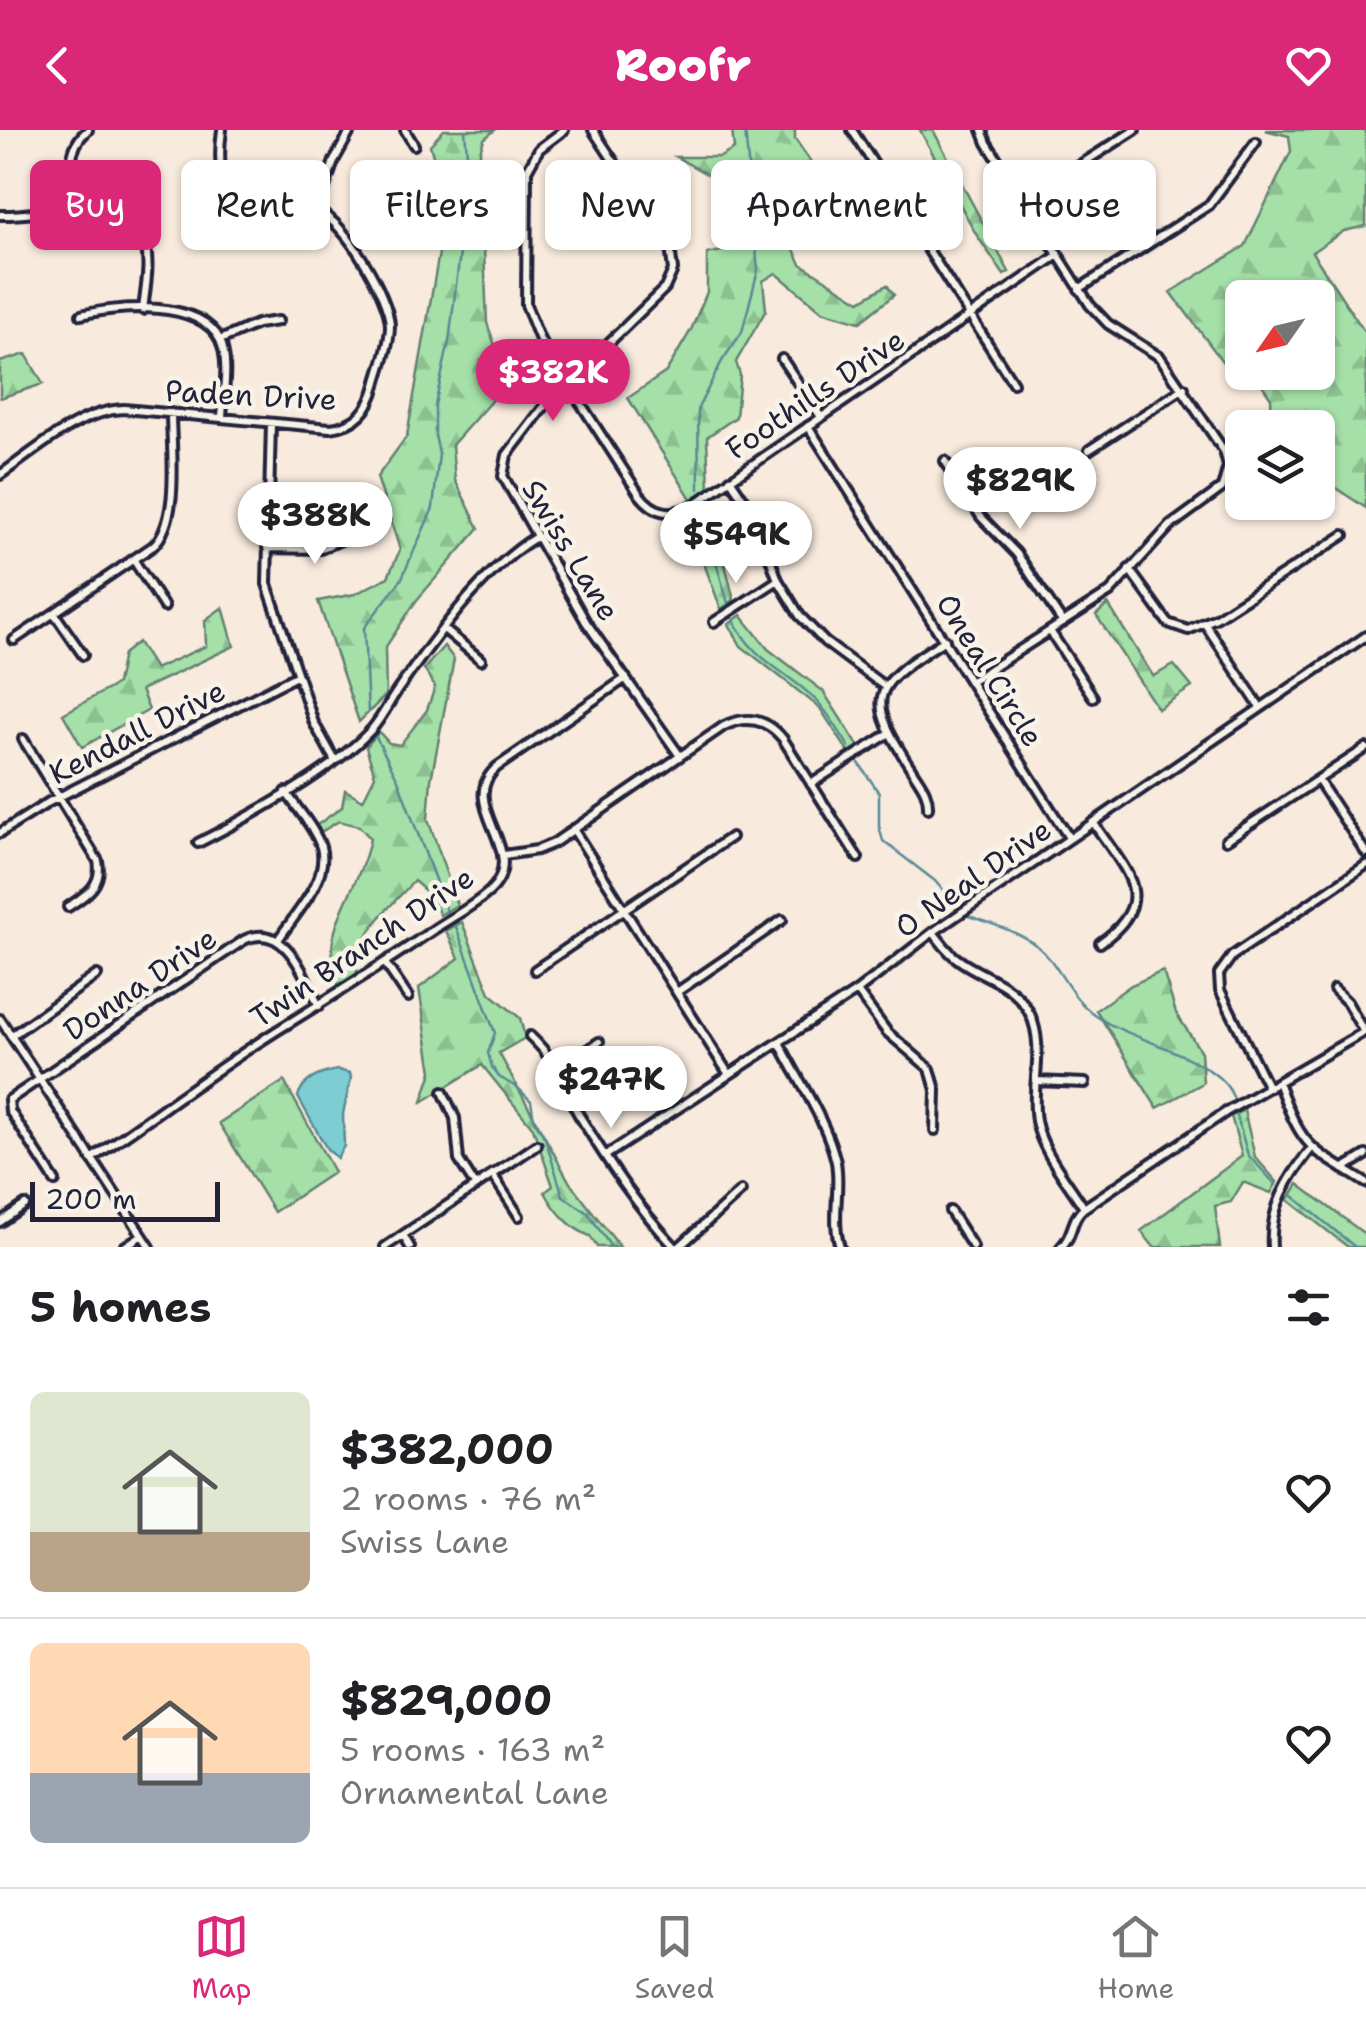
<!DOCTYPE html>
<html lang="en">
<head>
<meta charset="utf-8">
<style>
	:root { --surface:#fff; --page:#f2f2f2; --text:#202124; --muted:#757577; --line:#e0e0e0; --accent:#db2777 }
	body { margin:0; font-family:"Shantell Sans",sans-serif; background:var(--page); color:var(--text); height:100vh; display:flex; flex-direction:column; font-size:38px; white-space:nowrap }
	* { box-sizing:border-box; margin:0 }
	p { font-size:32px; color:var(--muted) }
	.icon { flex:none; width:55px; height:55px; fill:none; stroke:currentColor; stroke-width:2; stroke-linecap:round; stroke-linejoin:round }
	.map { position:relative; height:1117px; overflow:hidden }
	.side { display:flex; flex-direction:column; background:var(--surface); flex:1 }
	.side>* { flex:none }
	.top-card { position:absolute; left:30px; top:30px; width:1308px; height:90px; display:flex; gap:20px }
	.needle { width:65px; rotate:236deg }
	.buttons { position:absolute; left:1225px; top:150px; display:grid; gap:20px }
	.buttons a { display:grid; place-items:center; width:110px; height:110px; border-radius:15px; background:var(--surface); box-shadow:0 2px 8px #0004; font-size:50px }
	.scale { position:absolute; left:30px; bottom:25px; width:190px; box-sizing:border-box; padding-left:10px; border:5px solid #22223b; border-top:0; font-size:28px; line-height:35px; white-space:nowrap; color:#22223b; -webkit-text-stroke:8px #f7f3e8; paint-order:stroke }
	.price { position:absolute; translate:-50% -85px; padding:0 22px; border-radius:35px; background:#fff; color:#222; font-size:32px; line-height:65px; filter:drop-shadow(0 2px 5px #0008) }
	.price::after { content:''; position:absolute; left:50%; top:60px; width:30px; height:22px; margin-left:-15px; background:inherit; clip-path:polygon(0 0,100% 0,50% 100%) }
	.price.on { background:var(--accent); color:#fff }
	ul { padding:0; list-style:none }
	li { display:flex; align-items:center; gap:30px; height:250px; padding:0 30px }
	li+li { border-top:2px solid var(--line) }
	li span { display:grid; place-items:center; flex:none; width:280px; height:200px; border-radius:15px; color:#555 }
	li>.icon { margin-inline-start:auto }
	span .icon { width:120px; height:120px; fill:#fffc; stroke-width:1 }
	li b { font-size:42px }
	h2 { display:flex; justify-content:space-between; align-items:center; height:120px; padding:0 30px; font-size:42px }
	.chip { padding:0 35px; border-radius:15px; background:var(--surface); box-shadow:0 2px 8px #0004; font-size:35px; line-height:90px }
	.chip.on { background:var(--accent); color:#fff }
	header { display:flex; justify-content:space-between; align-items:center; height:130px; padding:0 30px; background:var(--accent); color:#fff; font-size:45px; font-weight:800 }
	.menu { display:flex; justify-content:space-around; align-items:center; height:140px; border-top:2px solid var(--line); background:var(--surface); font-size:28px; color:var(--muted) }
	.menu a { display:grid; justify-items:center; gap:5px }
	.menu .on { color:var(--accent) }
	.map>svg:first-child { display:block }
	.forest { fill:url(#forest-firs); stroke:#638171; stroke-width:2.5; fill-rule:evenodd }
	.water { fill:#7cced3; stroke:#588996; stroke-width:2.5 }
	.lines { fill:none; stroke-linecap:round; stroke-linejoin:round }
	.stream { stroke:#588996; stroke-width:2.5 }
	.minor-casing { stroke:#22223b; stroke-width:14 }
	.minor { stroke:#f7f3e8; stroke-width:6 }
	.labels { text-anchor:middle; dominant-baseline:central; stroke-width:9; stroke-linejoin:round; paint-order:stroke }
	.street-label { font-size:30px; fill:#22223b; stroke:#f7f3e8 }
</style>
</head>
<body>
<header><svg class="icon" aria-label="back" viewBox="0 0 24 24"><path d="M15 5l-7 7 7 7"/></svg>Roofr<svg class="icon" aria-label="heart" viewBox="0 0 24 24"><path d="M12 20l-8-8c-3-5 5-10 8-4 3-6 11-1 8 4z"/></svg></header>
<div class="map">
<svg width="1366" height="1117" viewBox="0 0 1366 1117">
	<defs>
		<pattern id="forest-firs" width="22" height="20" patternUnits="userSpaceOnUse" patternTransform="scale(2.5)"><rect width="22" height="20" fill="#a4e0a7"/><path d="M5 1l3.5 6h-7zM16 11l3.5 6h-7z" fill="#8dc091"/></pattern>
	</defs>
	<rect width="100%" height="100%" fill="#f8eadd"/>
	<filter id="ink" filterUnits="userSpaceOnUse"><feTurbulence type="fractalNoise" baseFrequency=".01" numOctaves="2"/><feDisplacementMap in="SourceGraphic" scale="20" xChannelSelector="R" yChannelSelector="G"/><feConvolveMatrix kernelMatrix="1 2 1 2 8 2 1 2 1" color-interpolation-filters="sRGB"/></filter>
	<g filter="url(#ink)">
		<path class="forest" d="M444,0H495L484,9L480,21L487,193L508,252L452,315L455,350L479,398L416,471L385,518L386,565L359,592L318,471L355,464L388,447L400,420L377,347L407,306L447,77L430,15Z
			M732,0H795V9L815,38L790,59L775,80L801,134L860,171L887,155L894,165L860,192L822,181L776,143L763,151L766,180L736,232L740,245L736,287L707,307L709,359L693,372L628,268L666,242L691,200L707,162V124L741,117L747,93L737,61L676,27H720L734,19Z
			M920,0H933L1009,142L1004,145L976,104Z
			M1265,0H1366V96L1344,101L1312,122L1366,204V378L1331,355L1318,354V298L1272,297L1271,268L1259,250H1236L1171,162L1245,116L1291,21L1289,6ZM1242,168H1318V242H1242Z
			M26,224L43,254L0,268V232Z
			M710,374L734,470L721,479L687,388Z
			M1108,474L1153,546L1174,535L1192,557L1158,579L1096,485Z
			M223,477L234,516L141,560L149,580L82,617L63,584L117,554L123,524L138,512L155,539L206,516L205,490Z
			M741,485L768,519L823,561L859,617L849,623L820,578L741,516L729,494Z
			M444,516L454,529L431,650L428,689L457,775L440,785L429,764L414,751C390,777 355,805 357,844L338,856C336,846 332,834 332,824C331,786 364,747 370,708L359,696L339,691L321,702L317,695L342,677L345,660L363,670L375,646L366,617L379,602L389,613L400,615L427,580L435,557L424,539Z
			M462,792L490,863L520,888L525,908L499,923L570,1053L620,1117H597L590,1106C571,1099 555,1081 545,1062L553,1056L533,998L482,935L422,972L432,942L419,858L459,828L446,801Z
			M1163,841L1176,883L1201,922L1203,953L1157,978L1096,880L1131,855Z
			M284,951L334,1042L274,1082L219,993Z
			M1244,980L1255,1027L1277,1052L1271,1063L1243,1052L1231,1072L1215,1076L1220,1117H1154L1141,1101L1242,1026L1231,986Z
			M1298,1054L1366,1105V1117H1348L1288,1070Z"/>
		<path class="water" d="M337,940L350,943L351,948L343,984L344,1016L337,1028L327,1019L298,967C302,949 321,943 337,940Z"/>
		<g class="lines">
			<path class="stream" d="M699,359L698,278L722,231L742,202L758,140L745,0
				M700,378L728,473
				M733,488C750,529 787,541 817,571C830,585 839,601 849,617
				M368,583L364,498L401,450L433,378L439,324L435,305V275L449,212L469,50L465,0
				M376,607L398,650L447,782
				M859,633L879,663V696L883,711L935,751L956,776
				M966,785C988,793 1018,801 1037,816C1064,838 1067,870 1104,891C1138,912 1223,929 1234,970
				M455,794L495,903L488,923L492,937L499,947L518,958L531,971L534,990L545,1008L563,1066L588,1083L611,1117
				M1236,984L1248,1025L1276,1055
				M1293,1066L1355,1117"/>
			<defs>
				<path id="minor" d="M405,0L414,15
					M564,0L539,19L527,41L526,175L540,210L639,364C655,385 672,387 695,374L1058,125
					M593,0L670,117L673,140L665,158L546,274L507,325L503,346L586,492L680,626
					M852,0L1013,253
					M1023,71L1135,0
					M75,81C72,52 63,20 88,0
					M317,81L334,31L351,0
					M0,85C44,87 132,57 146,118C150,137 145,161 143,180
					M826,92L886,54
					M1079,159L1209,75L1256,12
					M81,185C118,176 199,169 220,210C230,232 223,265 222,288
					M220,210L257,194L278,191
					M782,229L821,287
					M271,293L267,454L314,593L334,629
					M808,296L1069,708
					M1089,320L1184,258
					M945,331L981,387L1017,424L1063,493
					M0,345C37,320 77,281 124,279L330,298C357,295 369,280 376,255C381,236 390,215 390,195C389,167 346,93 319,82C303,75 282,81 266,81C219,80 217,34 222,0
					M730,349L754,385L778,450L800,486L825,512L884,556
					M267,418L320,419L352,405
					M133,429L164,477
					M1129,439L1168,493L1188,500L1216,488L1344,405
					M54,483L83,525
					M714,492L778,450
					M1205,494L1260,577
					M445,500L481,530
					M1050,501L1093,567
					M14,510L153,416C181,390 171,320 171,283
					M970,552L1110,462L1170,396L1222,358L1228,336L1224,321L1160,227L1108,194L1090,175L987,13L982,0
					M23,609L98,731C103,755 86,765 68,777
					M1318,650L1366,723
					M811,654L888,604
					M928,678C929,664 921,654 914,643C864,566 869,558 945,510
					M1093,692C1125,741 1162,769 1100,813
					M573,699L728,943
					M0,703L49,672L298,545
					M1226,710L1366,618
					M198,713C251,686 332,642 372,599C384,585 391,568 402,554C437,505 485,438 536,407
					M504,725L537,720L554,713L724,596C747,585 767,589 783,609L858,728
					M933,802C941,812 948,823 959,830C985,849 1014,852 1030,884C1046,918 1030,956 1036,991C1042,1022 1067,1051 1084,1078
					M278,810C294,785 330,749 321,717C315,698 297,679 286,662
					M385,833L408,867
					M535,840L731,707
					M857,861L887,902L930,939L936,960L935,1000
					M677,862L782,790
					M0,889L150,1117
					M11,906L97,845
					M530,906C561,935 560,952 579,985C608,1032 637,1077 675,1117
					M779,912C798,950 827,991 836,1032C841,1060 831,1089 840,1117
					M559,939L599,912
					M1036,951L1085,953
					M1278,952C1303,1019 1307,1016 1366,1053
					M1268,958L1220,860L1219,844L1232,826L1366,735
					M443,962L455,988L459,1030L475,1055
					M605,1026L857,861L933,802L1366,506
					M91,1029C156,985 219,936 286,895C336,864 385,833 433,800C452,787 474,776 490,761C532,721 454,675 497,637L626,548
					M1343,1039L1366,1025
					M492,1044L519,1086
					M55,1051L10,981L9,970L244,810C286,790 304,847 319,876
					M950,1081L973,1117
					M0,1092L25,1075
					M403,1105L410,1117
					M124,1117L142,1105
					M385,1117L537,1015
					M679,1117L741,1061
					M1061,1117C1074,1106 1070,1089 1084,1078L1226,982L1364,902L1347,872L1334,859
					M1272,1117C1269,1079 1288,1048 1311,1019"/>
			</defs>
			<use href="#minor" class="minor-casing"/>
			<use href="#minor" class="minor"/>
		</g>
	</g>
	<g class="labels">
		<g class="street-label">
			<text transform="translate(815 264) rotate(-34)">Foothills Drive</text>
			<text transform="translate(251 265) rotate(3)">Paden Drive</text>
			<text transform="translate(571 420) rotate(59)">Swiss Lane</text>
			<text transform="translate(990 540) rotate(58)">Oneal Circle</text>
			<text transform="translate(137 602) rotate(-27)">Kendall Drive</text>
			<text transform="translate(973 748) rotate(-35)">O Neal Drive</text>
			<text transform="translate(362 817) rotate(-34)">Twin Branch Drive</text>
			<text transform="translate(140 854) rotate(-34)">Donna Drive</text>
		</g>
	</g>
</svg>
<div class="buttons">
<a><svg class="needle" viewBox="-14 -14 28 28"><path d="M0-13l5 13h-10z" fill="#e53935"/><path d="M0 13l5-13h-10z" fill="#757577"/></svg></a>
<a><svg class="icon" aria-label="layers" viewBox="0 0 24 24"><path d="M12 4l9 5-9 5-9-5zM3 14l9 5 9-5"/></svg></a>
</div>
<div class="scale">200 m</div>
<b class="price on" style="left:553px;top:294px">$382K</b>
<b class="price" style="left:1020px;top:402px">$829K</b>
<b class="price" style="left:315px;top:437px">$388K</b>
<b class="price" style="left:736px;top:456px">$549K</b>
<b class="price" style="left:611px;top:1001px">$247K</b>
<div class="top-card">
<a class="chip on">Buy</a>
<a class="chip">Rent</a>
<a class="chip">Filters</a>
<a class="chip">New</a>
<a class="chip">Apartment</a>
<a class="chip">House</a>
</div>
</div>
<section class="side">
<h2>5 homes<svg class="icon" aria-label="filters" viewBox="0 0 24 24"><path d="M4 7h16M4 17h16"/><circle cx="9" cy="7" r="2"/><circle cx="15" cy="17" r="2"/></svg></h2>
<ul>
<li><span style="background:linear-gradient(#dfe7d0 70%,#b9a48a 0)"><svg class="icon" aria-label="home" viewBox="0 0 24 24"><path d="M3 11l9-7 9 7M6 9v11h12V9"/></svg></span><div><b>$382,000</b><p>2 rooms · 76 m²</p><p>Swiss Lane</p></div><svg class="icon" aria-label="heart" viewBox="0 0 24 24"><path d="M12 20l-8-8c-3-5 5-10 8-4 3-6 11-1 8 4z"/></svg></li>
<li><span style="background:linear-gradient(#ffd9b3 65%,#9aa5b1 0)"><svg class="icon" aria-label="home" viewBox="0 0 24 24"><path d="M3 11l9-7 9 7M6 9v11h12V9"/></svg></span><div><b>$829,000</b><p>5 rooms · 163 m²</p><p>Ornamental Lane</p></div><svg class="icon" aria-label="heart" viewBox="0 0 24 24"><path d="M12 20l-8-8c-3-5 5-10 8-4 3-6 11-1 8 4z"/></svg></li>
</ul>
</section>
<nav class="menu">
<a class="on"><svg class="icon" aria-label="map" viewBox="0 0 24 24"><path d="M3 6l6-2 6 2 6-2v14l-6 2-6-2-6 2zM9 4v14M15 6v14"/></svg>Map</a>
<a><svg class="icon" aria-label="saved" viewBox="0 0 24 24"><path d="M7 4h10v16l-5-4-5 4z"/></svg>Saved</a>
<a><svg class="icon" aria-label="home" viewBox="0 0 24 24"><path d="M3 11l9-7 9 7M6 9v11h12V9"/></svg>Home</a>
</nav>
</body>
</html>
